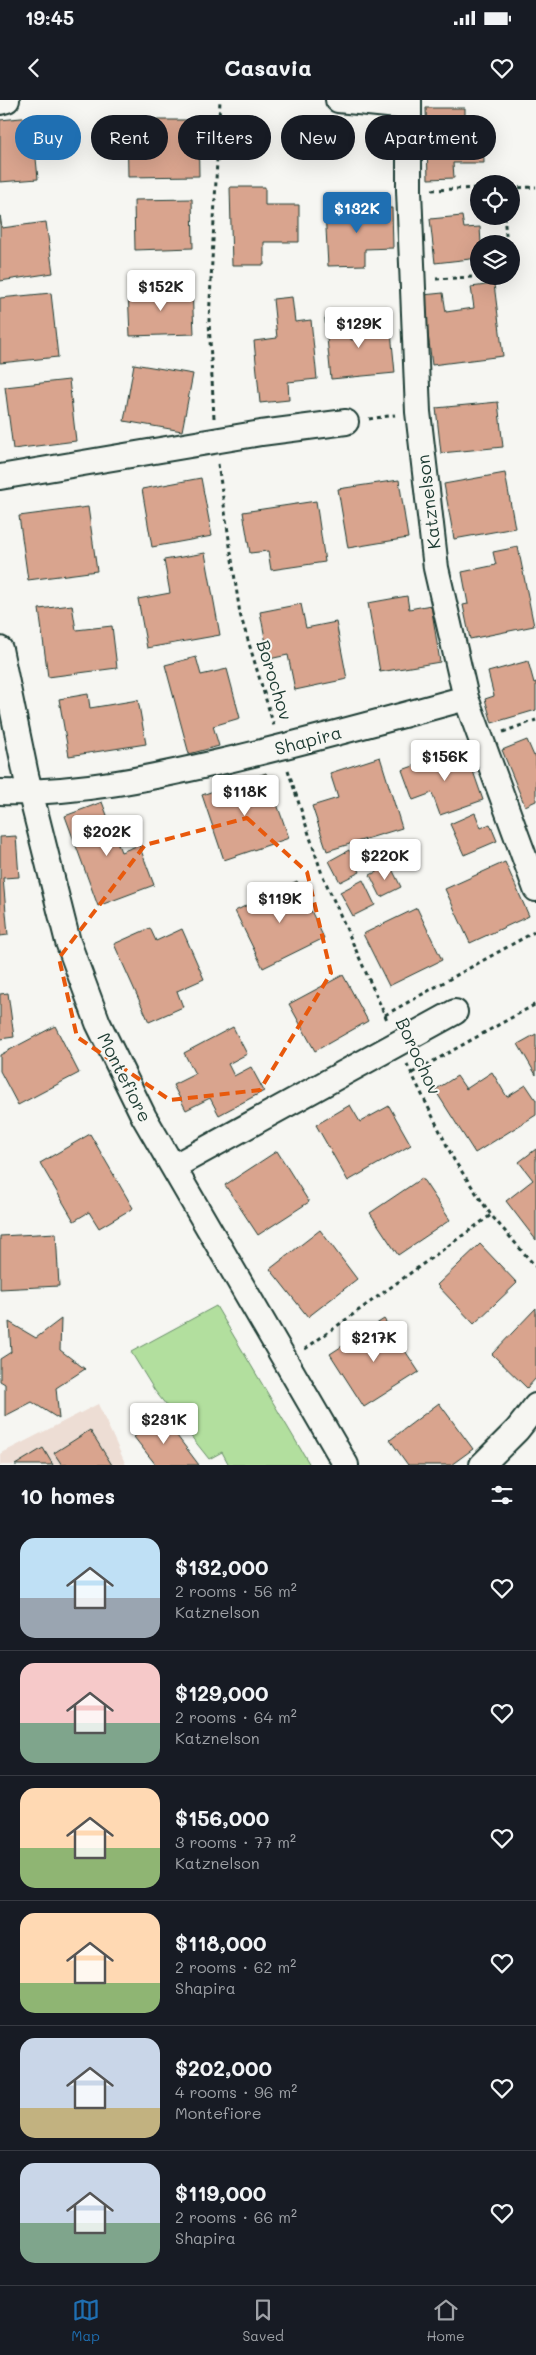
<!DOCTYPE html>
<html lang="en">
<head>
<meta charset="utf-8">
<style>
	:root { --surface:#171b24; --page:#20242c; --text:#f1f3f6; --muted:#9ea1a6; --line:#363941; --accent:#1f6fb2 }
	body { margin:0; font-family:Mali,sans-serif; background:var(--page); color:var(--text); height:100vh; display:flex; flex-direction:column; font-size:19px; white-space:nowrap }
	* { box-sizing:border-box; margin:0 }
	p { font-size:16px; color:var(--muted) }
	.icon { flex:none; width:28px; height:28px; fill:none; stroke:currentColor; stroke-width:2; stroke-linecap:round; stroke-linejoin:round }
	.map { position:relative; height:1365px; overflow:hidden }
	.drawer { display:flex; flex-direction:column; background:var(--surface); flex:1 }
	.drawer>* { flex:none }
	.banner { position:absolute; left:15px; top:15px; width:506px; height:45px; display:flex; gap:10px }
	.controls { position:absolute; left:470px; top:75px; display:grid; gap:10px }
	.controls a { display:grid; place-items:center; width:50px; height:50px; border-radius:50%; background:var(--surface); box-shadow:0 5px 20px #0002; font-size:25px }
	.price { position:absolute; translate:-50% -42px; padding:0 11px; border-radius:5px; background:#fff; color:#222; font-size:16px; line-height:32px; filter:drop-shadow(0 1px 2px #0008) }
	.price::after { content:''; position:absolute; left:50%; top:30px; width:15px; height:11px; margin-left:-8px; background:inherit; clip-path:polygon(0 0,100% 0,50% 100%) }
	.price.current { background:var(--accent); color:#fff }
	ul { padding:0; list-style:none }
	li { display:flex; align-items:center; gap:15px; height:125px; padding:0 20px }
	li+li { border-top:1px solid var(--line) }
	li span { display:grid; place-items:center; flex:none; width:140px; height:100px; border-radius:15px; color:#555 }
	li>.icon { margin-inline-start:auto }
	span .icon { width:60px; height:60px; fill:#fffc; stroke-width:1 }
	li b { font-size:21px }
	h2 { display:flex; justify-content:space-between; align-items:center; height:60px; padding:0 20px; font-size:21px }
	.chip { padding:0 18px; border-radius:22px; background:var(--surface); box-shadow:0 5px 20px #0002; font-size:18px; line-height:45px }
	.chip.current { background:var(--accent); color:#fff }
	.status { display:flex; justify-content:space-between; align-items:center; height:35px; padding:0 25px; background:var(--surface); direction:ltr }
	.status svg { height:14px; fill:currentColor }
	header { display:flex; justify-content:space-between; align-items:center; height:65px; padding:0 20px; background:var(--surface); font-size:22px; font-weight:800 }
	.tabs { display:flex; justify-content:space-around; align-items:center; height:70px; border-top:1px solid var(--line); background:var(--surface); font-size:14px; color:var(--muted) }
	.tabs a { display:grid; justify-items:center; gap:2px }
	.tabs .current { color:var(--accent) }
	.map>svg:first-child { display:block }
	.built { fill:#edddd4 }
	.green { fill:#b2df9e; stroke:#688e69 }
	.building { fill:#d9a48e; stroke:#1f3d34 }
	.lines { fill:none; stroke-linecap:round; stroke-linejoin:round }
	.minor-casing { stroke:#1f3d34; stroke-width:28 }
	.path { stroke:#1f3d34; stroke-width:3; stroke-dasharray:4 4; stroke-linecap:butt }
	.minor { stroke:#f6f6f2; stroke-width:24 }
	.marked { fill:none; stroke:#e8590c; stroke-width:4; stroke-dasharray:10 6; stroke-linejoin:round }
	.labels { text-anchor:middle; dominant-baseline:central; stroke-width:4; stroke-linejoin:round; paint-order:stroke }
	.street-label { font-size:18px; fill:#1f3d34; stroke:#f6f6f2 }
</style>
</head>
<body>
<div class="status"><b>19:45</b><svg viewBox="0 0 49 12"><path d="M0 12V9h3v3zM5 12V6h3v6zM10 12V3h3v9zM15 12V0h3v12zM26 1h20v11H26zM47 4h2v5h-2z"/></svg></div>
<header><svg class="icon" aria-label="back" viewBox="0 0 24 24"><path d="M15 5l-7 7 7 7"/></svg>Casavia<svg class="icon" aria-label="heart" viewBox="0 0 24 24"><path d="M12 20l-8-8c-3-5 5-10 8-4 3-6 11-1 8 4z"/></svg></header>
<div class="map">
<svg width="536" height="1365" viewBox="0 0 536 1365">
	<rect width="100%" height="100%" fill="#f6f6f2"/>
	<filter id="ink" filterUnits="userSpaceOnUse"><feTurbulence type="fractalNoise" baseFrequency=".02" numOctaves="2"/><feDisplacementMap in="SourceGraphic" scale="10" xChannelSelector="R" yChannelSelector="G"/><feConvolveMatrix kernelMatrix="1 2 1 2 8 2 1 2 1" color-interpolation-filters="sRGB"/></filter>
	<g filter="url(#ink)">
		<path class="built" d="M98,1304L126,1365H0V1354Z"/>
		<path class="green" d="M216,1206L310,1365H229L222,1352L209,1359L155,1291L131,1252Z"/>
		<path class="building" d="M426,8H465V28H483L484,63H453L454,78L428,79Z
			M32,17L38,79L0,82V20Z
			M127,20H198L199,76L128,77Z
			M230,87H265V105H299V142H264V165H232Z
			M192,99L193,148L135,150L134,100Z
			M392,108L393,148L365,149V165L328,166L325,110Z
			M0,115L2,128L46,122L53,173L0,181Z
			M462,116L464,128L480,127L481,144H479V158L435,163L430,119Z
			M494,184L503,256L432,265L423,195L443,193L446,212L474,208L471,187Z
			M192,188L194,234L130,236L128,190Z
			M51,193L58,257L0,263V198Z
			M292,197L295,222L311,220L317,279L288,282L289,300L260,303L254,241L277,238L273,199Z
			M349,215L351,240L366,238L365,224L390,222L395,273L331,279L325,218Z
			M134,264L193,274L182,331L124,321Z
			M69,280L76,341L13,349L5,287Z
			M498,302L503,347L441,353L436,308Z
			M505,373L515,428L454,439L444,384Z
			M201,378L212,436L152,447L142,389Z
			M399,380L408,438L348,448L338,389Z
			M316,401L325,462L271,470L268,451L250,453L243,412Z
			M88,407L97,471L28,480L19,416Z
			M518,447L534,526L470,539L463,505L468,504L462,472L496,465L493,452Z
			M205,453L220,535L147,548L138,499L170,493L164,460Z
			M407,496L409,509L431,505L440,562L380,572L368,503Z
			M301,504L306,528L336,522L347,579L295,590L288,555L269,559L260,512Z
			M72,505L76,530L112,526L117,568L48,577L39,509Z
			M196,557L201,575L227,569L240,618L213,626L219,646L189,654L165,565Z
			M528,561L534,583L536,582V610L492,623L485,599L494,596L488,572Z
			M88,594L90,608L138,600L146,644L69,656L59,599Z
			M527,640L534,656L536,655V701L525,706L502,650Z
			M465,648L483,700L440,715L432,693L413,700L402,670Z
			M380,657L402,728L327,751L312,706L338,698L330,673Z
			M266,673L289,738L224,760L202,695Z
			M102,702L121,752L139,745L154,785L98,806L65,716Z
			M475,713L481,728L490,724L497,741L464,755L450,724Z
			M16,736L19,777L3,778L8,835L0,836V737Z
			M349,750L360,772L340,782L329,761Z
			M505,762L529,816L470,843L445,789Z
			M390,765L401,787L381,797L370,775Z
			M363,780L375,805L353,816L340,792Z
			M297,781L324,838L263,868L235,811Z
			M417,808L442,860L389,886L363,834Z
			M150,828L156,841L182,829L204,879L177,891L183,907L149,922L114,844Z
			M343,875L368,921L315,951L289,904Z
			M8,893L14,937L0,939V894Z
			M55,926L79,973L18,1005L0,971V955Z
			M233,927L247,954L228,964L234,976L251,967L264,991L219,1015L210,998L186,1010L173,985L195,974L184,953Z
			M536,934V975L518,944Z
			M492,972L507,997L526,985L536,1000V1015L475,1053L435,990L457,976L466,989Z
			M350,1005L360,1022L389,1006L411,1045L348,1081L316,1025Z
			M90,1034L133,1108L99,1128L89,1112L74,1121L40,1063Z
			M536,1049V1140L506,1101L533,1080L519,1062Z
			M277,1051L309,1102L258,1135L225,1085Z
			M422,1078L450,1120L398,1155L370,1113Z
			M320,1130L357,1179L308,1217L270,1169Z
			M56,1133L59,1186L0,1189V1136Z
			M480,1144L517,1183L474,1224L437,1185Z
			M536,1208V1278L527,1288L492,1254Z
			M61,1219L60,1250L85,1269L56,1288L59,1319L32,1302L5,1316V1284L0,1281V1259L11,1252L9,1222L36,1238Z
			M384,1219L419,1272L364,1307L330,1254Z
			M439,1303L473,1349L451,1365H408L390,1340Z
			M162,1316L199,1365H156L134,1337Z
			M90,1330L112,1365H62L54,1353Z
			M43,1348L53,1365H15Z"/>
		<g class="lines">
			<defs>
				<path id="minor" d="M338,0L408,7
					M409,0V90L418,312L436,468L466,598L536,789
					M0,2L7,0
					M0,377L261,333L346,322
					M0,549L26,675L68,842L98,923L144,1017L346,1365
					M0,692C76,694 151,678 224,661C305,642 386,620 466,598
					M173,1067L455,912
					M482,1365L517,1330L536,1306"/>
			</defs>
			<use href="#minor" class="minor-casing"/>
			<path class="path" d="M511,88L536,87
				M432,90L479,88
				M504,116L507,144
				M436,179L493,176
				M214,318L209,221L220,0
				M369,319L395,315
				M218,364L240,514L274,626
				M503,632L536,620
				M288,670L322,774L388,922
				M385,915L536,831
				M407,964L454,1060L491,1115L536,1167
				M412,973L536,904
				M305,1249L491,1115"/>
			<use href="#minor" class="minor"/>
		</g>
	</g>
	<path class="marked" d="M247,718L307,772L331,873L260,990L170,1000L77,937L59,858L145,745Z"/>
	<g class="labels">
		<g class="street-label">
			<text transform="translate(428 402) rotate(-97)">Katznelson</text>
			<text transform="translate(275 580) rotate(73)">Borochov</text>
			<text transform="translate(308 640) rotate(-15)">Shapira</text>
			<text transform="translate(419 956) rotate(65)">Borochov</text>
			<text transform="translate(125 977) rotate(63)">Montefiore</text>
		</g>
	</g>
</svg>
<div class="controls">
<a><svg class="icon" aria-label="locate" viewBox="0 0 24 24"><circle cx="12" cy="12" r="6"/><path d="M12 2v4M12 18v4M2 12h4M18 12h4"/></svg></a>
<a><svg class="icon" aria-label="layers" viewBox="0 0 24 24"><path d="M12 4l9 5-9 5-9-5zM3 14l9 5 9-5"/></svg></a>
</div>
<b class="price current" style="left:357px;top:134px">$132K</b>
<b class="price" style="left:161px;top:212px">$152K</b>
<b class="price" style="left:359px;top:249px">$129K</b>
<b class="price" style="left:445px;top:682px">$156K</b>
<b class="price" style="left:245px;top:717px">$118K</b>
<b class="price" style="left:107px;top:757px">$202K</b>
<b class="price" style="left:385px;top:781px">$220K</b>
<b class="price" style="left:280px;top:824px">$119K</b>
<b class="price" style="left:374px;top:1263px">$217K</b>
<b class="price" style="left:164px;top:1345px">$231K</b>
<div class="banner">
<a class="chip current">Buy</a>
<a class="chip">Rent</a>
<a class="chip">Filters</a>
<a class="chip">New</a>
<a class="chip">Apartment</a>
</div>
</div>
<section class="drawer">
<h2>10 homes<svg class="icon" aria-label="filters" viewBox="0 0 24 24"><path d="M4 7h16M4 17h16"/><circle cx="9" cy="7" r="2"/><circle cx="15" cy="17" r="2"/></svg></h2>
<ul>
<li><span style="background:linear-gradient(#bfe0f5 60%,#9aa5b1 0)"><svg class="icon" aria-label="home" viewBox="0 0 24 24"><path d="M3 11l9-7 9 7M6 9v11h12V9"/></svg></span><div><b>$132,000</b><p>2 rooms · 56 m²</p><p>Katznelson</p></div><svg class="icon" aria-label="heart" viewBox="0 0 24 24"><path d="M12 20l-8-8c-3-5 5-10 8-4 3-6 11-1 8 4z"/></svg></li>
<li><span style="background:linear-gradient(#f6c9c9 60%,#7fa58c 0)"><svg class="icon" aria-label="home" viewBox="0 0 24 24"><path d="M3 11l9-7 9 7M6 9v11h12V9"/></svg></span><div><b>$129,000</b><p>2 rooms · 64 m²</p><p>Katznelson</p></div><svg class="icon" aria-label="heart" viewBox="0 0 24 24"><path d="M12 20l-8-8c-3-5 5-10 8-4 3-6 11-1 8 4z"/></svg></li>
<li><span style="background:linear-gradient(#ffd9b3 60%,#8fb573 0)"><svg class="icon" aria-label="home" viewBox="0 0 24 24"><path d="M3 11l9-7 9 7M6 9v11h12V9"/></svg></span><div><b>$156,000</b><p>3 rooms · 77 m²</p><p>Katznelson</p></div><svg class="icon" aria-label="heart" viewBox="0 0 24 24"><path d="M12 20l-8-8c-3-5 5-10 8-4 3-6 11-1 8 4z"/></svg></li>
<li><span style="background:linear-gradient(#ffd9b3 70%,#8fb573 0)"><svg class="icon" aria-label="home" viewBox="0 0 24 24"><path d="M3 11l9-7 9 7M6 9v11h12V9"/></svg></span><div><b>$118,000</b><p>2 rooms · 62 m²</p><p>Shapira</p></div><svg class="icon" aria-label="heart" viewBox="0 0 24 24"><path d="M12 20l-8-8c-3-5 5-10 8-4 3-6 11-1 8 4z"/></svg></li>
<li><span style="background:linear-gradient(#c9d6e8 70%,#c2b280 0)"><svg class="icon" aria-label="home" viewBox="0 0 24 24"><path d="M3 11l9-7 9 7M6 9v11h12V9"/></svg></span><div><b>$202,000</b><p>4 rooms · 96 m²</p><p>Montefiore</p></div><svg class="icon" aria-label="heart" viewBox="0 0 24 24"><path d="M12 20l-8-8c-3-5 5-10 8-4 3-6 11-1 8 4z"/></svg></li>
<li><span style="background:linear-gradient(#c9d6e8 60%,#7fa58c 0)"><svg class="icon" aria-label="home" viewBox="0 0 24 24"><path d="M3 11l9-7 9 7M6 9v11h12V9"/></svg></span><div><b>$119,000</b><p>2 rooms · 66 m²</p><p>Shapira</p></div><svg class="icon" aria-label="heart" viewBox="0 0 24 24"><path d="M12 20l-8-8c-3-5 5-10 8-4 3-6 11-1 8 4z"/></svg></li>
</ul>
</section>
<nav class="tabs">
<a class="current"><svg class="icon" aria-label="map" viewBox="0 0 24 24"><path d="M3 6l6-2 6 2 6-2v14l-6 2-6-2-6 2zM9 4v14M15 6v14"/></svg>Map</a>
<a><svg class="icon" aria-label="saved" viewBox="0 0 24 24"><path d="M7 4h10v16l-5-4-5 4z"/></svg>Saved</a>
<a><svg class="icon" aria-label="home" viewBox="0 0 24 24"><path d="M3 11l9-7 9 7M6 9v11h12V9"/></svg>Home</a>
</nav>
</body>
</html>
